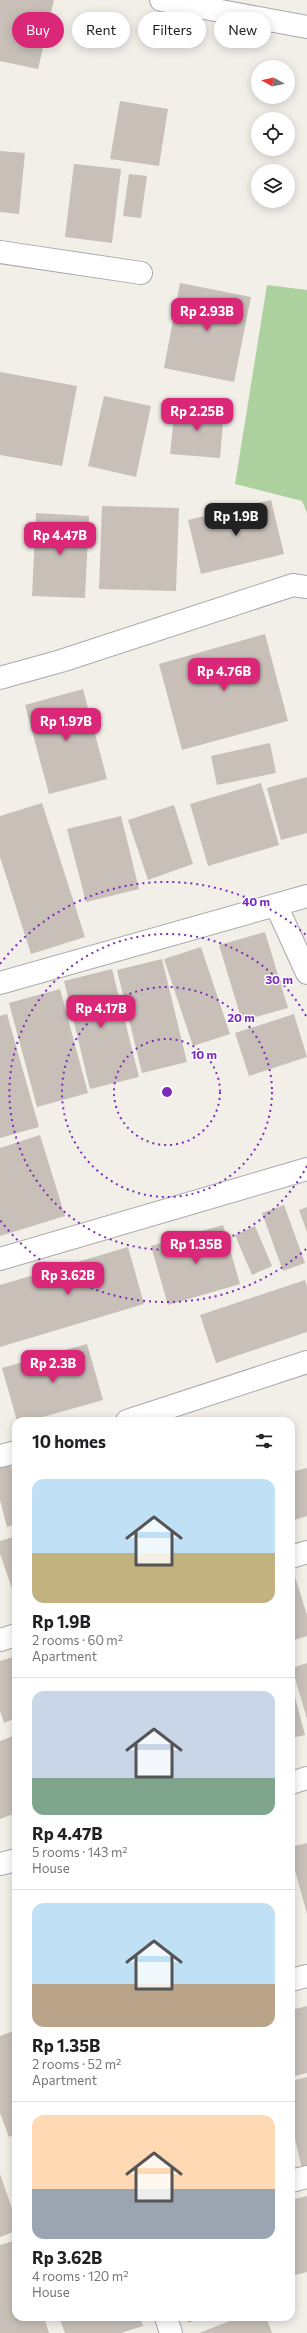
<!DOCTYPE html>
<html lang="en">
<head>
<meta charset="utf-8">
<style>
	:root { --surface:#fff; --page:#f6f6f6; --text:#202124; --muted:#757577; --line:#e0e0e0; --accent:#db2777 }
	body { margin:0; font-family:Commissioner,sans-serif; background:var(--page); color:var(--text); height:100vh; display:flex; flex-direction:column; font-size:15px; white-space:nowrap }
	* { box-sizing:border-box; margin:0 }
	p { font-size:13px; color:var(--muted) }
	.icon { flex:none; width:22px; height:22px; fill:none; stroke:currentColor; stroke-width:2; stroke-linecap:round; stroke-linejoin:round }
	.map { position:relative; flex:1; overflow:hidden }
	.drawer { position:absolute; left:12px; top:1417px; width:283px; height:904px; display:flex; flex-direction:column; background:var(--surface); border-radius:12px; box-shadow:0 2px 10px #0003 }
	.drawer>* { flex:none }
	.banner { position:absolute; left:12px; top:12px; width:283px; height:36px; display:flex; gap:8px }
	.needle { width:26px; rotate:278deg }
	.buttons { position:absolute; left:251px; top:60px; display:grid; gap:8px }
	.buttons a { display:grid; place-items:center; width:44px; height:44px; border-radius:50%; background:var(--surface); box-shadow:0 2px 10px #0003; font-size:20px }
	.price { position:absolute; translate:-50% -34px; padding:0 9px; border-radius:8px; background:var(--accent); color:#fff; font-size:13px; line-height:26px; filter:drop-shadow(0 1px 2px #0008) }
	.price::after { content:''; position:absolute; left:50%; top:24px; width:12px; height:9px; margin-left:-6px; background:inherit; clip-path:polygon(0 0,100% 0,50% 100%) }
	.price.active { background:#222; color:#fff }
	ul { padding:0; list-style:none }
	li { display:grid; align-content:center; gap:8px; height:212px; padding:0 20px }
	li+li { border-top:1px solid var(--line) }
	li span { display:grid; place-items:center; height:124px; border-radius:12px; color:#555 }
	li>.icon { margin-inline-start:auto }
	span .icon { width:72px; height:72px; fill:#fffc; stroke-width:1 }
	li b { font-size:17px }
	h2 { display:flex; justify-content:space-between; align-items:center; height:48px; padding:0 20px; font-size:17px }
	.pill { padding:0 14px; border-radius:18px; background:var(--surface); box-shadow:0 2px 10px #0003; font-size:14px; line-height:36px }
	.pill.active { background:var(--accent); color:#fff }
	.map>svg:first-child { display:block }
	.forest { fill:#add19e }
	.building { fill:#c7bfb8 }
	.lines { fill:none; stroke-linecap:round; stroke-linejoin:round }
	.minor-casing { stroke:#a9a9a9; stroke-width:24 }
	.minor { stroke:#fff; stroke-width:22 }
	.ring { fill:none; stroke:#7b2cbf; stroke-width:2; stroke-dasharray:2 4 }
	.centre { fill:#7b2cbf; stroke:#fff; stroke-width:2 }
	.ring-label { font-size:12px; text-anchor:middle; font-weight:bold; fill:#7b2cbf; stroke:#fff; stroke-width:3; stroke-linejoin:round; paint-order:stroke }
</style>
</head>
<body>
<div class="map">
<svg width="307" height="2333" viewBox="0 0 307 2333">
	<rect width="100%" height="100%" fill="#f2efe9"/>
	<path class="forest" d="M267,285L307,290V513L302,501L235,484Z"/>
	<path class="building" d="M0,0H54L38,69L0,61Z
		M120,101L168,109L159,166L110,159Z
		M0,151L25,153L19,214L0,212Z
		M74,164L121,169L112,243L65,237Z
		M129,174L147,176L141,218L123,216Z
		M180,283L251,297L234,382L164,368Z
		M0,372L77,386L62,466L0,455Z
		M104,396L151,406L136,477L88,466Z
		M175,406L224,410L220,458L170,454Z
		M271,500L284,554L201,574L188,520Z
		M102,506L179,508L176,591L99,589Z
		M36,513L89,516L85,598L32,596Z
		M265,634L288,721L182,750L159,664Z
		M83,689L107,779L49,794L25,705Z
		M270,743L276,773L217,785L211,756Z
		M307,777V833L281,840L267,788Z
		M261,783L279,845L208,866L190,804Z
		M42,803L85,937L31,954L0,857V816Z
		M174,805L193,864L148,880L128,820Z
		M121,816L139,889L86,902L67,829Z
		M265,932L288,1008L242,1021L219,945Z
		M201,947L230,1034L193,1046L164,959Z
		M162,959L187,1062L142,1073L117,970Z
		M112,969L139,1077L90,1089L64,981Z
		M60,989L88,1093L37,1107L9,1003Z
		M7,1014L39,1127L0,1138V1016Z
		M294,1014L307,1057L249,1076L235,1033Z
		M40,1135L65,1216L0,1236V1148Z
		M284,1205L305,1263L283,1271L262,1213Z
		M307,1207V1232L299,1210Z
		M223,1225L240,1284L168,1305L151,1246Z
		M255,1226L272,1266L252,1275L235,1235Z
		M128,1247L144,1304L0,1347V1285Z
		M305,1280L307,1286V1332L216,1363L200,1315Z
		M87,1344L103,1400L29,1421H17L2,1368Z
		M9,1458L16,1486V1524L7,1527L0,1500V1460Z
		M307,1468V1516L291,1521V1472Z
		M16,1536V1600L0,1554V1541Z
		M293,1570L307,1615V1636L291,1641V1571Z
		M16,1656V1718L4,1723L0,1711V1661Z
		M307,1663V1719L292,1668Z
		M291,1682L305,1735L291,1738Z
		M16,1735V1813L0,1819V1741Z
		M307,1843V1914L291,1856V1847Z
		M307,2006V2073L291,2077V2010Z
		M16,2030V2134L9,2137L0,2113V2036Z
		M307,2077V2168L302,2169L291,2122V2081Z
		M0,2174L16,2220V2231L0,2237Z
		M307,2196V2272L291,2276V2200Z
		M16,2240V2317H44L49,2333H0V2245Z
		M59,2317H140L143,2326L121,2333H65Z
		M187,2317H206L188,2323Z
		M240,2317H266L272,2333H199Z"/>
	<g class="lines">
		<defs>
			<path id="minor" d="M161,0L307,27
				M0,252L141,273
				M0,678L61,661L293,585L307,587
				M276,905L307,973
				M0,983L307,896
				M0,1259L307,1169
				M127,1421L307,1362
				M0,1456L16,1452
				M291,1557L307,1552
				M0,1640L16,1635
				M291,1783L307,1778
				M0,1864L16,1860
				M291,1980L307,1976
				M291,2181L307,2177
				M166,2317L171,2333"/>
		</defs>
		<use href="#minor" class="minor-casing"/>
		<use href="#minor" class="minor"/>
	</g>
	<g class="ring">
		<circle cx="167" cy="1092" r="53"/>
		<circle cx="167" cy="1092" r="105"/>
		<path d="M307 1166A158 158 0 1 1 307 1018"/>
		<path d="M306 1249A210 210 0 0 1 0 1220M0 964A210 210 0 0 1 306 935"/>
	</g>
	<circle cx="167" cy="1092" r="6" class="centre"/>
	<g class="ring-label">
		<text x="256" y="906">40 m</text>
		<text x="279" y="984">30 m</text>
		<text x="241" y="1022">20 m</text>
		<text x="204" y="1059">10 m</text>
	</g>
</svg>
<div class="buttons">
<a><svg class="needle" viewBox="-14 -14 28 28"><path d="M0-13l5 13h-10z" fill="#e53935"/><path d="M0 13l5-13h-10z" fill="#757577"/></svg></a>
<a><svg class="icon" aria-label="locate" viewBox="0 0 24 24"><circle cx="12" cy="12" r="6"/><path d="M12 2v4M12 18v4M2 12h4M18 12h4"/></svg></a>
<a><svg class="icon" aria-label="layers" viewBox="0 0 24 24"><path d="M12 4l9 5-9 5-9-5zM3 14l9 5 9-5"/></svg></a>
</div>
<b class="price" style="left:207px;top:332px">Rp 2.93B</b>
<b class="price" style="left:197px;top:432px">Rp 2.25B</b>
<b class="price active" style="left:236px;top:537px">Rp 1.9B</b>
<b class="price" style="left:60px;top:556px">Rp 4.47B</b>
<b class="price" style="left:224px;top:692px">Rp 4.76B</b>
<b class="price" style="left:66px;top:742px">Rp 1.97B</b>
<b class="price" style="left:101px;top:1029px">Rp 4.17B</b>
<b class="price" style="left:196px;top:1265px">Rp 1.35B</b>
<b class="price" style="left:68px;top:1296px">Rp 3.62B</b>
<b class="price" style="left:53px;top:1384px">Rp 2.3B</b>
<div class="banner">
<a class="pill active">Buy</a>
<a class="pill">Rent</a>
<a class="pill">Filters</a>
<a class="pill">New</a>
</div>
<section class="drawer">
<h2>10 homes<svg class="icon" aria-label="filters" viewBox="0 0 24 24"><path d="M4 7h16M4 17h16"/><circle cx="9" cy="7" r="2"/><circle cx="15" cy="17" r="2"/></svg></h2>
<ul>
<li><span style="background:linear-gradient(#bfe0f5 60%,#c2b280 0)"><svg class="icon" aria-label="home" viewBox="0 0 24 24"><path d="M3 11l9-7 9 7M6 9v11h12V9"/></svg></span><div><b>Rp 1.9B</b><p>2 rooms · 60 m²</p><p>Apartment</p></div></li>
<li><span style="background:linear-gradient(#c9d6e8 70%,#7fa58c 0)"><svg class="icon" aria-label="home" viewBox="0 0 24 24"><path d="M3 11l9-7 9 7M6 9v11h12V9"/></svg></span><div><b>Rp 4.47B</b><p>5 rooms · 143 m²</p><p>House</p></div></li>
<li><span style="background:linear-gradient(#bfe0f5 65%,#b9a48a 0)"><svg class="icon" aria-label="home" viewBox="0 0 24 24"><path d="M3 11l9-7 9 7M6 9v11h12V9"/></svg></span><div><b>Rp 1.35B</b><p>2 rooms · 52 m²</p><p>Apartment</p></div></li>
<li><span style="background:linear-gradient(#ffd9b3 60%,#9aa5b1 0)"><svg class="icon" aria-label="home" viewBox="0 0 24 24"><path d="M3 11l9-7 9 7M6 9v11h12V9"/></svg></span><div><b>Rp 3.62B</b><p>4 rooms · 120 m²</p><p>House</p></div></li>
</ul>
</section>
</div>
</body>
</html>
